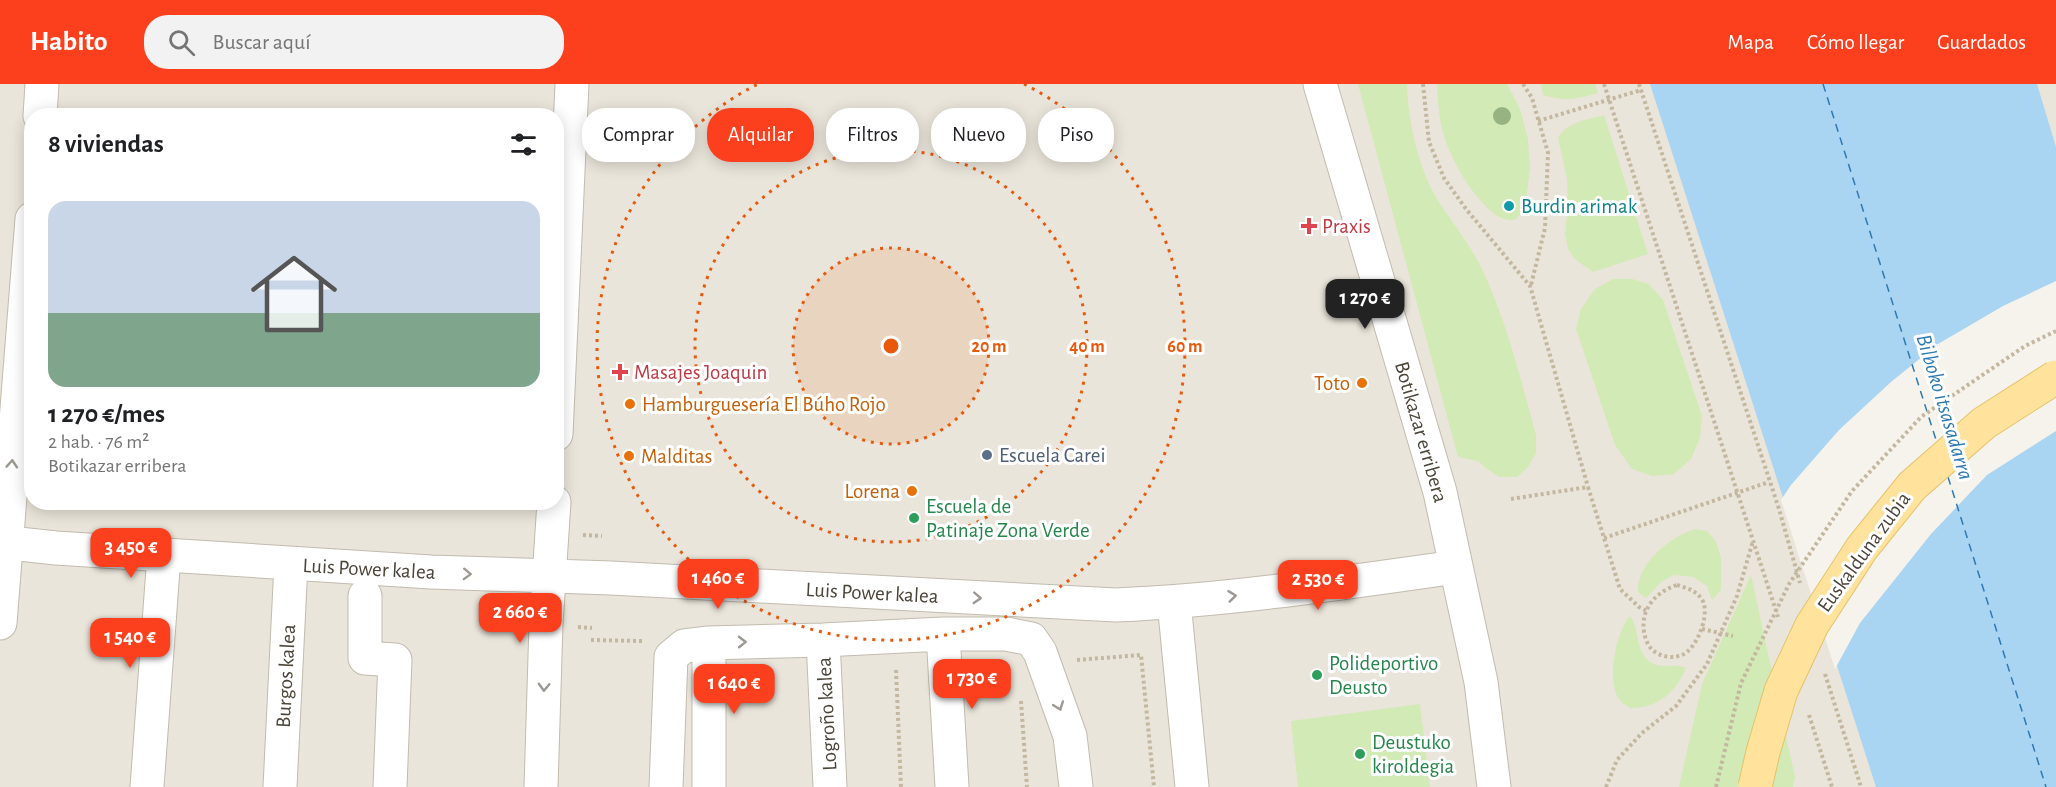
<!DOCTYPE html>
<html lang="es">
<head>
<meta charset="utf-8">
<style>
	:root { --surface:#fff; --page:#f2f2f2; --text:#202124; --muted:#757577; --accent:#fc3f1d }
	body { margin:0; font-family:"Alegreya Sans",sans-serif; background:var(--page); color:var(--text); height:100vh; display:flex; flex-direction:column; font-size:22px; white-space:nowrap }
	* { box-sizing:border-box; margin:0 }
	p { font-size:20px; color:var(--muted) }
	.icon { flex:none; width:33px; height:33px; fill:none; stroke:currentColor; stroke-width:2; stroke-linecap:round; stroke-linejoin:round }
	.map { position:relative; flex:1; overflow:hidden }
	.details { position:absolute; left:24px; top:24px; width:540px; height:402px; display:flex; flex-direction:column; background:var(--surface); border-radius:24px; box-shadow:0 3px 15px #0003 }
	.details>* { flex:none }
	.hud { position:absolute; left:582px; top:24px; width:570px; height:54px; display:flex; gap:12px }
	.price { position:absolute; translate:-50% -51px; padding:0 14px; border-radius:12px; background:var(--accent); color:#fff; font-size:20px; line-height:39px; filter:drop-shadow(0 2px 3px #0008) }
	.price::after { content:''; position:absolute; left:50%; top:36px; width:18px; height:14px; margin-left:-9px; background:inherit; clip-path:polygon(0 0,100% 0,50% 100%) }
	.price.active { background:#222; color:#fff }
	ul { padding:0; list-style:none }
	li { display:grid; align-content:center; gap:12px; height:318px; padding:0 24px }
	li span { display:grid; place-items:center; height:186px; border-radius:18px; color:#555 }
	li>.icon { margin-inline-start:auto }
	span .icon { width:108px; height:108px; fill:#fffc; stroke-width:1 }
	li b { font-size:26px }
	h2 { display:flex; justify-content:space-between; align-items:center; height:72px; padding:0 24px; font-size:26px }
	.pill { padding:0 21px; border-radius:24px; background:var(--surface); box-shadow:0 3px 15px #0003; font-size:21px; line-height:54px }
	.pill.active { background:var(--accent); color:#fff }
	header { display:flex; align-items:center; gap:36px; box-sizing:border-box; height:84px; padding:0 30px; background:var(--accent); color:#fff }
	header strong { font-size:28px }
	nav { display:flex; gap:33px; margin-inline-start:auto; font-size:21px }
	.search { width:420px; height:54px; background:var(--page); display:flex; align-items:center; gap:15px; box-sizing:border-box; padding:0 21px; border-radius:24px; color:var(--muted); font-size:22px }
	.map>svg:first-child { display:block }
	.residential { fill:#eae5da; fill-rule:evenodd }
	.green { fill:#d2eab5 }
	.water { fill:#a9d4f2 }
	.pier { fill:#f6f3ec }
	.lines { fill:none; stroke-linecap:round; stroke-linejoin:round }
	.ferry { stroke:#2e7ab2; stroke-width:1.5; stroke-dasharray:8 6; stroke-linecap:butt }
	.street-casing { stroke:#c2bbae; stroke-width:35 }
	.path { stroke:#c4b79f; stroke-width:4; stroke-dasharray:3 3; stroke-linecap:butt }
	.street { stroke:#fff; stroke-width:33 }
	.primary-bridge-casing { stroke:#e6c16a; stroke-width:35; stroke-linecap:butt }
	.path-bridge { stroke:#c4b79f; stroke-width:4; stroke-dasharray:3 3; stroke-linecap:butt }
	.primary-bridge { stroke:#ffe39c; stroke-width:33 }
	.tree { fill:#97b381 }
	.oneway { stroke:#9c9892 }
	.ring { fill:none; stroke:#e8590c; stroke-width:3; stroke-dasharray:3 6 }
	.culture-dot { fill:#0f9aa8; stroke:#fff; stroke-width:2 }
	.health-dot { fill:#e0444e; stroke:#fff; stroke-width:2 }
	.food-dot { fill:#e8710a; stroke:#fff; stroke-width:2 }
	.service-dot { fill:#5c6f8a; stroke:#fff; stroke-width:2 }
	.leisure-dot { fill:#2e9e5b; stroke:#fff; stroke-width:2 }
	.labels { text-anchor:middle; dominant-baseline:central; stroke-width:6; stroke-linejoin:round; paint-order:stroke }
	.culture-label { font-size:21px; fill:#0d838f; stroke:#fff; text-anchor:start }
	.health-label { font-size:21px; fill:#be3a42; stroke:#fff; text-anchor:start }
	.food-label { font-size:21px; fill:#c56008; stroke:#fff; text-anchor:end }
	.street-label { font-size:21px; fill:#4b4439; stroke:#fff }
	.service-label { font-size:21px; fill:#4e5e75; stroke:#fff; text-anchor:start }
	.leisure-label { font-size:21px; fill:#27864d; stroke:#fff; text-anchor:start }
	.water-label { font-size:22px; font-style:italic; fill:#2e7ab2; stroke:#fff }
	.centre { fill:#e8590c; stroke:#fff; stroke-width:3 }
	.ring-label { font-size:18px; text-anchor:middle; font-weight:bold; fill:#e8590c; stroke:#fff; stroke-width:6; stroke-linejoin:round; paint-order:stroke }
</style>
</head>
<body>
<header>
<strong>Habito</strong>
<div class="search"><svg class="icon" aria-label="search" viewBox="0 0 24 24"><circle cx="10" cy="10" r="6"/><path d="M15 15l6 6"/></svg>Buscar aquí</div>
<nav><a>Mapa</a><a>Cómo llegar</a><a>Guardados</a></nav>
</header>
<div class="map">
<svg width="2056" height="703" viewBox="0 0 2056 703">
	<rect width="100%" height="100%" fill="#f6f3ec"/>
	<path class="residential" d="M0,0H2056V703H0ZM32,32H556V418H32Z"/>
	<path class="green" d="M1358,0H1407C1408,36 1418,83 1437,115C1451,137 1468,158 1480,181C1506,234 1520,293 1536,351V369L1528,383L1517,393H1499L1487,385L1478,377L1458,373Z
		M1437,0H1507L1520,25L1528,55L1530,84L1525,125L1515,136C1511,136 1505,136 1501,134C1478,122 1453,80 1445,55C1439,37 1438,19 1437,0Z
		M1541,0H1595L1598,9C1576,15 1565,18 1543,11Z
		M1604,31L1648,170L1593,188L1576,176L1568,165L1565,150L1568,121L1567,95L1558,54C1568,37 1587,36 1604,31Z
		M1613,195H1632L1649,200L1663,216L1702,332L1700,354L1691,375L1674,390L1652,392L1632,385L1615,361L1576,245L1581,225L1595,205Z
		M1695,445L1707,447L1716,457L1721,474V506L1712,516L1707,502L1693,493L1674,491L1661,498L1646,514L1638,508C1636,480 1671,452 1695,445Z
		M1751,491L1795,693L1793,703H1679L1702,600Z
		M1630,532C1641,547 1634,571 1654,580C1666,585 1676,579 1686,584C1675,609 1658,624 1630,624C1627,622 1621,619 1619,615C1606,597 1616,547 1630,532Z
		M1420,620L1430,703H1298L1291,637Z"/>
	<path class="water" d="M1650,0H2037L2056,63V703H1876Z"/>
	<path class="pier" d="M2056,197V347L1987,391L1931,450L1860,539L1835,585L1781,416L1791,401L1839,346L1891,298L1938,260L2003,222Z"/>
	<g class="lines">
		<path class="ferry" d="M1823,0L1937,359
			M1948,393L2046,703"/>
		<defs>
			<path id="street" d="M1320,0L1440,408L1481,598L1494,703
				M40,32L42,0
				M556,350L572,0
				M0,458L56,464L431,488L611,494L1116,521C1230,516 1343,499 1456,483
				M365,512V574L395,576L390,703
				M1174,518L1192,703
				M0,539L32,135
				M943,550L952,703
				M823,556L830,703
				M709,559V703
				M147,703L164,471
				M280,703L291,480
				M541,703L546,540L554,418
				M666,703L671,573L684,562L709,559L823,556L943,550H1006L1031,555L1040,568L1070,652L1076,703"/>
		</defs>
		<use href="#street" class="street-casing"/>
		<path class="path" d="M1423,0L1429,58L1444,94L1466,125L1530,202L1588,403
			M1523,0L1532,14L1548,69L1545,144L1531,201
			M1604,0L1778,533
			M1639,0L1779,425L1800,499
			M1538,37L1641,6
			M1511,415L1588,403L1620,505L1639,523L1647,527
			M583,451L602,452
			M1604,454L1769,398
			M1677,501C1686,504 1695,506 1701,514C1712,528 1697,565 1682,571C1669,576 1652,571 1647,558C1636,531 1652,509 1677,501Z
			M578,543L592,544
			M591,556L642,557
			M1077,576L1141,571L1154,703
			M896,586L901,703
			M1825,590L1861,703
			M1021,617L1027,703
			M1809,631L1832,703
			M1606,703L1617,676L1642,649L1676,622L1707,580L1737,512L1753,457"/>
		<use href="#street" class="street"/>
		<defs>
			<path id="primary-bridge" d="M1755,703L1763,668L1781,607L1812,541L1862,464L1912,402L1984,339L2056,293"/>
		</defs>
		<use href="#primary-bridge" class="primary-bridge-casing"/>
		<path class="path-bridge" d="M1702,545L1733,552
			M1716,703L1741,599L1789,500L1852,407L1921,333L2025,262L2056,247"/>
		<use href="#primary-bridge" class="primary-bridge"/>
	</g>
	<circle class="tree" cx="1502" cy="32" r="9"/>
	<defs><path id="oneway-chevron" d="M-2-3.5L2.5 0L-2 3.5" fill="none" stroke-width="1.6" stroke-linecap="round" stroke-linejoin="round" transform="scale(1.5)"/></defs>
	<g class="oneway">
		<use href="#oneway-chevron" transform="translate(12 380) rotate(-86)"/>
		<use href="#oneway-chevron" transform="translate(467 490) rotate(2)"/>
		<use href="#oneway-chevron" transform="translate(1232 512) rotate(-7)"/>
		<use href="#oneway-chevron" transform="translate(977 514) rotate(3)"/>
		<use href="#oneway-chevron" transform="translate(742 558) rotate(-1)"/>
		<use href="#oneway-chevron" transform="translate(544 603) rotate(92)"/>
		<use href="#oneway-chevron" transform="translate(1059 622) rotate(70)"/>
	</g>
	<circle cx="891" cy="262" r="98" fill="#e8590c" fill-opacity=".12"/>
	<g class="ring">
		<circle cx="891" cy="262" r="98"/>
		<circle cx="891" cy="262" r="196"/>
		<path d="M1024 0A294 294 0 1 1 758 0"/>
	</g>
	<circle class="culture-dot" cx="1509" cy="122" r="6"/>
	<g class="health-dot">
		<path d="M1306 133h6v6h6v6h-6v6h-6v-6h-6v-6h6z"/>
		<path d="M617 279h6v6h6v6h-6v6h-6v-6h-6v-6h6z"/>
	</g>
	<g class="food-dot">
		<circle cx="1362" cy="299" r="6"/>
		<circle cx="630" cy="320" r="6"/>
		<circle cx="629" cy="372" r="6"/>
		<circle cx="912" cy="407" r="6"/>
	</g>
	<circle class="service-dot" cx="987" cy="371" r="6"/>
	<g class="leisure-dot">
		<circle cx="914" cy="434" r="6"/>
		<circle cx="1317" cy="591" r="6"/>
		<circle cx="1360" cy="670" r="6"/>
	</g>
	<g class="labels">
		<g class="culture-label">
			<text x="1521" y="122">Burdin arimak</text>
		</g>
		<g class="health-label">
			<text x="1322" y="142">Praxis</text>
			<text x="634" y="288">Masajes Joaquin</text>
		</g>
		<g class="food-label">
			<text x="1350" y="299">Toto</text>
			<text x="642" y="320" text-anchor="start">Hamburguesería El Búho Rojo</text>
			<text x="641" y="372" text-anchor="start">Malditas</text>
			<text x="900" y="407">Lorena</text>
		</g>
		<g class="street-label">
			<text transform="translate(1421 348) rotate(74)">Botikazar erribera</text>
			<text transform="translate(1864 468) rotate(-54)">Euskalduna zubia</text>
			<text transform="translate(369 485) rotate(3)">Luis Power kalea</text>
			<text transform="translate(872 509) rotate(3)">Luis Power kalea</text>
			<text transform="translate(286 592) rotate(-87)">Burgos kalea</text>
			<text transform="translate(827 630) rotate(-93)">Logroño kalea</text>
		</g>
		<g class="service-label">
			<text x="999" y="371">Escuela Carei</text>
		</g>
		<g class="leisure-label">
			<text x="926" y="422">Escuela de<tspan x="926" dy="24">Patinaje Zona Verde</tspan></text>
			<text x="1329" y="579">Polideportivo<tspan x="1329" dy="24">Deusto</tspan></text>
			<text x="1372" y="658">Deustuko<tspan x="1372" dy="24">kiroldegia</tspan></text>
		</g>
		<g class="water-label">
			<text transform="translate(1945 323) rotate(73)">Bilboko itsasadarra</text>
		</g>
	</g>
	<circle cx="891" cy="262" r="9" class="centre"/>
	<g class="ring-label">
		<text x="989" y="268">20 m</text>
		<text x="1087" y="268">40 m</text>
		<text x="1185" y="268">60 m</text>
	</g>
</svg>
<b class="price active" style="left:1365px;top:246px">1 270 €</b>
<b class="price" style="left:131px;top:495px">3 450 €</b>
<b class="price" style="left:718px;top:526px">1 460 €</b>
<b class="price" style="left:1318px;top:527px">2 530 €</b>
<b class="price" style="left:520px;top:560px">2 660 €</b>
<b class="price" style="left:130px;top:585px">1 540 €</b>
<b class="price" style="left:972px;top:626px">1 730 €</b>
<b class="price" style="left:734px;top:631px">1 640 €</b>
<div class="hud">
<a class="pill">Comprar</a>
<a class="pill active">Alquilar</a>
<a class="pill">Filtros</a>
<a class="pill">Nuevo</a>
<a class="pill">Piso</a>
</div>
<section class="details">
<h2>8 viviendas<svg class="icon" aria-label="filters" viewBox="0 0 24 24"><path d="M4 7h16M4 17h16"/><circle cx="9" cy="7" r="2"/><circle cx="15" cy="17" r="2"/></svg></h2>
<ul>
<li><span style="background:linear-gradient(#c9d6e8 60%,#7fa58c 0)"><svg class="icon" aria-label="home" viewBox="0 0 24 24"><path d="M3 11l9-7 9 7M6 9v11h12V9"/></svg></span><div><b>1 270 €/mes</b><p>2 hab. · 76 m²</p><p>Botikazar erribera</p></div></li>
</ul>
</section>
</div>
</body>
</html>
